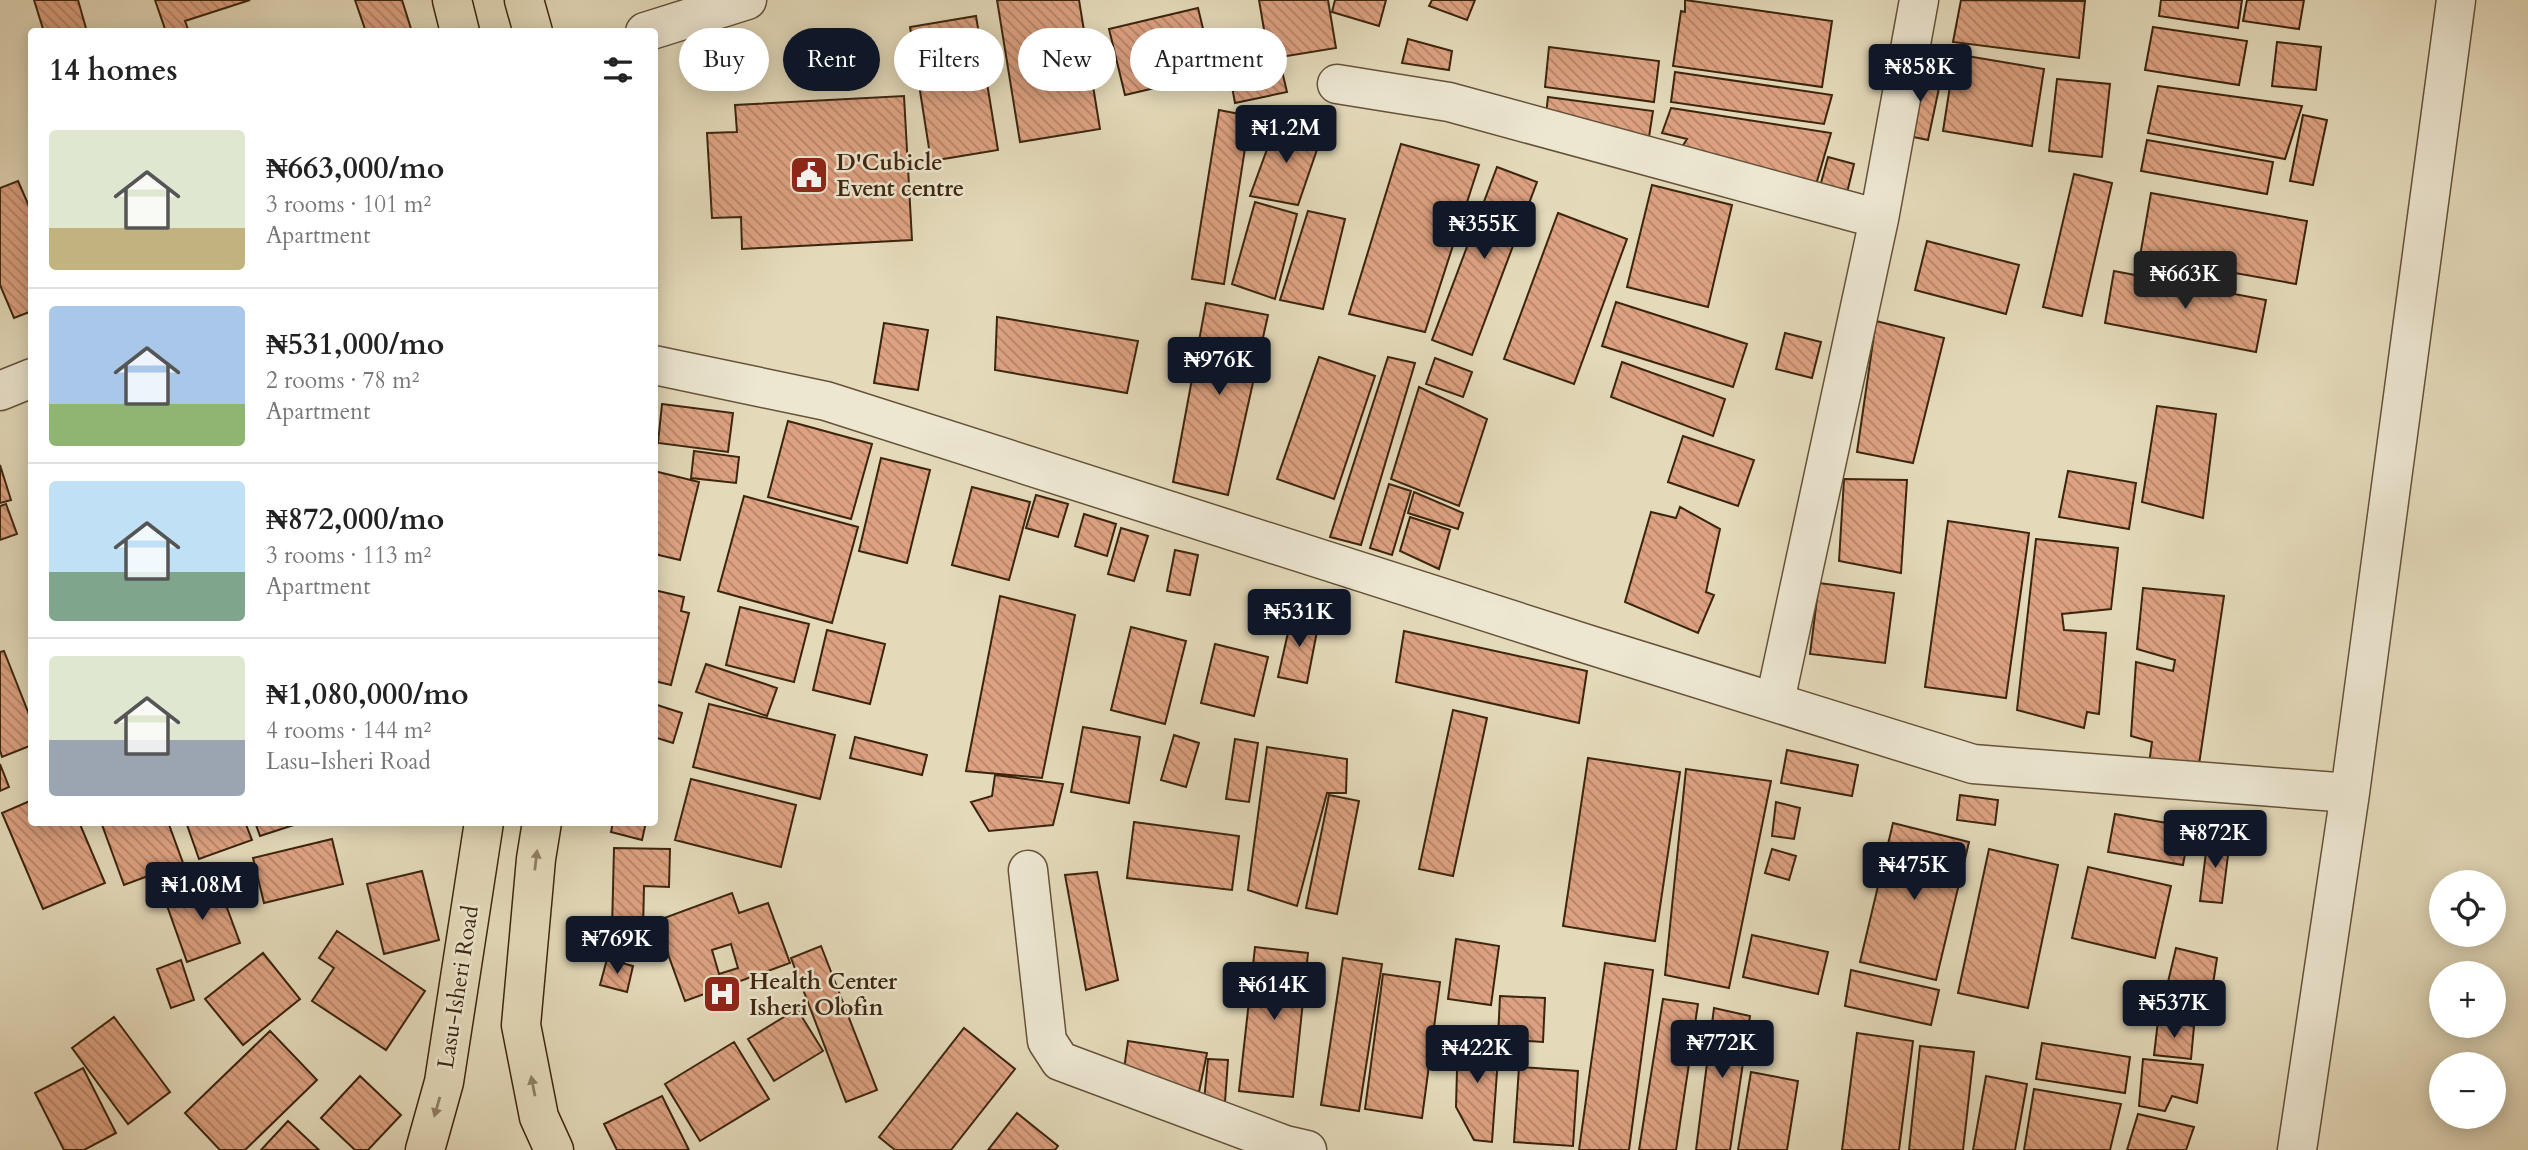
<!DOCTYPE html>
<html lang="en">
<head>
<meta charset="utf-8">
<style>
	:root { --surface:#fff; --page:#f6f6f6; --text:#222; --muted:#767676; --line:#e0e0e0; --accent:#111827 }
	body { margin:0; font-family:Cardo,serif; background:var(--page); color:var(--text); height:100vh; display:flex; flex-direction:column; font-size:26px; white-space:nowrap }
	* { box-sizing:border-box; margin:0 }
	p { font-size:23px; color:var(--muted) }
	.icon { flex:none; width:38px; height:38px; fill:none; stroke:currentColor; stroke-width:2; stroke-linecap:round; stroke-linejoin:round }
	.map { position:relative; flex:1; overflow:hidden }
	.panel { position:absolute; left:28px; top:28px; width:630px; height:798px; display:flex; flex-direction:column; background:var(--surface); border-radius:7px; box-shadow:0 4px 18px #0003 }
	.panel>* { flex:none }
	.guide { position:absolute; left:679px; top:28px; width:665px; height:63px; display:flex; gap:14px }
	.controls { position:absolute; left:2429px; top:870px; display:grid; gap:14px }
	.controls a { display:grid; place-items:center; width:77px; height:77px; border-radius:50%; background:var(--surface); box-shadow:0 4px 18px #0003; font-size:35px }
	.price { position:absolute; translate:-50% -60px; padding:0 16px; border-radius:7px; background:var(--accent); color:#fff; font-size:23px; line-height:46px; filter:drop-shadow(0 2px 4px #0008) }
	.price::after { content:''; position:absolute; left:50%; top:42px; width:21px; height:16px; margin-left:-10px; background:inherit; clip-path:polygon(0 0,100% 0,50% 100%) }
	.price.selected { background:#222; color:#fff }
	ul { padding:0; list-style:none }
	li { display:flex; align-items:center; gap:21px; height:175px; padding:0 21px }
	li+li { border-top:2px solid var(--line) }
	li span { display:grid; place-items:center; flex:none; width:196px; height:140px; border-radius:7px; color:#555 }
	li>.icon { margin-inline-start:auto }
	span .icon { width:84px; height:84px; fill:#fffc; stroke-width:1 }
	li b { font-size:30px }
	h2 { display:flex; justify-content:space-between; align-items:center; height:84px; padding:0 21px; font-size:30px }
	.tag { padding:0 24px; border-radius:32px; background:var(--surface); box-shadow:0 4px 18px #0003; font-size:24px; line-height:63px }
	.tag.selected { background:var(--accent); color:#fff }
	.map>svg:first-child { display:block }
	.building { fill:url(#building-back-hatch); stroke:#3c250e; stroke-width:2; fill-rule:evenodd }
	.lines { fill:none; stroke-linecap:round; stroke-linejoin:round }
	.minor-casing { stroke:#665239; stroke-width:41 }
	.primary-casing { stroke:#3c250e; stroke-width:41 }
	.minor { stroke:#ede7d2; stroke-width:38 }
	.primary { stroke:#e4daba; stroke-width:38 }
	.oneway { fill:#908064 }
	.labels { text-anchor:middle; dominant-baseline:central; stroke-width:5; stroke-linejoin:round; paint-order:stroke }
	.poi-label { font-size:23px; font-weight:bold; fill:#3c250e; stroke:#ede7d2; text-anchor:start }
	.street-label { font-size:23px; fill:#3c250e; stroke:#ede7d2 }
</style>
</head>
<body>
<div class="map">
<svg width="2528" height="1150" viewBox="0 0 2528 1150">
	<defs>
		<pattern id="building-back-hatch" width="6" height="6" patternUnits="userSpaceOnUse" patternTransform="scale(1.75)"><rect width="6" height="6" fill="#dea282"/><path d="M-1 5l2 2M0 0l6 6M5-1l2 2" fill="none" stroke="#b58469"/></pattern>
	</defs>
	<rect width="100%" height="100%" fill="#e4daba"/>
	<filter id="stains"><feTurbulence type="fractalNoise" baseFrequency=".00286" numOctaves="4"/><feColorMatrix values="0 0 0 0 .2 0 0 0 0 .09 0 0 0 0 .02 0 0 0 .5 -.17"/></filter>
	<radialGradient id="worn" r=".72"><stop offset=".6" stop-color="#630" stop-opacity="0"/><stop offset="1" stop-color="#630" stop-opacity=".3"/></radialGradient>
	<path class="building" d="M34,0H78L87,32H44Z
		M155,0H250L185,21L189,32H166Z
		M355,0H402L412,32H366Z
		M997,0H1079L1100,129L1020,142Z
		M1259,0H1328L1336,48L1269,59Z
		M1335,0H1386L1379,26L1332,12Z
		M1432,0H1475L1467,20L1429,6Z
		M1685,0L1832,21L1822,87L1673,66L1681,11L1685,12Z
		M1961,0L2085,1L2079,58L1953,42Z
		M2161,0H2242L2238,28L2159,16Z
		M2247,0H2304L2299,29L2243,21Z
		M1198,8L1214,74L1125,95L1109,29Z
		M976,16L998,150L931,161L910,27Z
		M2153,27L2247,41L2239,85L2145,70Z
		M1408,39L1452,51L1449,70L1402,63Z
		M2277,42L2321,47L2316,90L2272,86Z
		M1549,47L1659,61L1654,102L1545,87Z
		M1955,54L2044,69L2032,146L1943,131Z
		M1913,67L1942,74L1928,140L1899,134Z
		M1282,71L1287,92L1235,103L1231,81Z
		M1675,72L1832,95L1824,124L1671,102Z
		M2057,79L2110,84L2102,157L2049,151Z
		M2158,86L2302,106L2285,159L2148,133Z
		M904,96L912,240L742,249L741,217L712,218L707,133L737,132L735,105Z
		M1548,97L1653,111L1649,137L1545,124Z
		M1671,108L1831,133L1815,188L1679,152L1687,139L1662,133Z
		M1219,110L1250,116L1224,284L1192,279Z
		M2303,115L2327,120L2313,185L2290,181Z
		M1277,122L1322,135L1298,205L1250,196Z
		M2147,140L2273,162L2267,194L2141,171Z
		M1401,144L1479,165L1425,332L1349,314Z
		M1828,157L1854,164L1845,201L1818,194Z
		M1497,167L1537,182L1472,355L1432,340Z
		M2074,174L2112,183L2082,316L2043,307Z
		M18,181L32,213V311L14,318L0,285V188Z
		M1652,185L1732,205L1708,307L1627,287Z
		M2151,193L2307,221L2296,284L2140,256Z
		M1255,202L1297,214L1275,299L1232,284Z
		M1308,211L1345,219L1323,309L1280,300Z
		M1558,213L1627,239L1574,384L1504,359Z
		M1927,241L2019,265L2006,314L1915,290Z
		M2114,271L2266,300L2256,352L2105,323Z
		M1616,302L1747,344L1733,387L1602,346Z
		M1206,303L1268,315L1228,495L1173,482Z
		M997,317L1138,341L1127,393L995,370Z
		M1876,321L1944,338L1913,463L1857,452Z
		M884,323L928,330L918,390L874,383Z
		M1785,333L1821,342L1812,378L1776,369Z
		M1319,357L1375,376L1334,499L1277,479Z
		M1388,357L1415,363L1361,545L1330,537Z
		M1435,358L1472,372L1463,397L1426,384Z
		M1622,362L1725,399L1713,436L1611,397Z
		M1419,387L1487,419L1459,506L1391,479Z
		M662,404L733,413L728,452L658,443Z
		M2157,406L2216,414L2203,518L2142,502Z
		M788,421L872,444L851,519L768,497Z
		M1683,436L1754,460L1738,506L1668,482Z
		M694,451L739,457L736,483L691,478Z
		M881,458L930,470L907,563L859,551Z
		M0,465L11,500L0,503Z
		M654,471L699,482L680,560L654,554Z
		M2068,471L2136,483L2129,529L2059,517Z
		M1844,479L1907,480L1901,573L1839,561Z
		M1389,484L1411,491L1392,555L1370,548Z
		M972,487L1030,502L1009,580L952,565Z
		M1414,492L1463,513L1458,529L1408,513Z
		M1036,495L1068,504L1058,537L1026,528Z
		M744,496L858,527L832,623L718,591Z
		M6,504L17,534L0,540V506Z
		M1680,507L1720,529L1706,592L1714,595L1698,633L1625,602L1651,512L1676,518Z
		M1084,514L1116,524L1107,556L1075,546Z
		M1410,517L1450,530L1439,569L1400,551Z
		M1948,521L2029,533L2006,698L1925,687Z
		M1121,528L1148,536L1134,581L1108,574Z
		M2036,539L2118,548L2111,609L2062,614L2064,630L2106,633L2099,714L2087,712L2084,728L2017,710Z
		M1175,550L1198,555L1190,595L1167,591Z
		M1819,583L1894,593L1885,663L1810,654Z
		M2143,588L2224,596L2197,778L2148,771L2152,742L2131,736L2136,662L2173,671L2175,660L2137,649Z
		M654,590L684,597L681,611L689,613L671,685L654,681Z
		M1000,596L1075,615L1042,778L966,771Z
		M740,607L809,624L794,682L726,665Z
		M1292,615L1319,621L1307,683L1278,677Z
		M1131,627L1186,641L1165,724L1111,710Z
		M827,630L885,644L870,704L813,690Z
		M1404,631L1587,671L1579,723L1396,682Z
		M1215,644L1268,657L1254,716L1201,703Z
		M4,651L32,722V745L2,757L0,750V652Z
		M706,664L777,688L767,716L696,692Z
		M654,704L682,713L673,743L654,737Z
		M709,704L835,735L820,799L693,767Z
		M1453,710L1487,718L1453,876L1419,869Z
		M1083,727L1140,737L1129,803L1071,792Z
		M1174,735L1199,743L1186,787L1161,780Z
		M855,737L927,755L922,775L850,758Z
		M1235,739L1258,743L1249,802L1226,799Z
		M1267,747L1347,759L1346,793H1327L1297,906L1248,890Z
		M1787,750L1858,765L1852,796L1781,783Z
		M1588,758L1680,772L1655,941L1563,926Z
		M0,764L9,787L0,791Z
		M1686,769L1771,781L1729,988L1665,975Z
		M995,775L1063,784L1053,825L989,831L971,802L992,796Z
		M691,779L796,805L781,867L675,840Z
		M1329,795L1359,801L1337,914L1306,908Z
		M1960,795L1998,800L1995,825L1957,820Z
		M32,800V822H79L105,883L43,909L2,813Z
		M1776,802L1800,808L1794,839L1772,836Z
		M2115,814L2190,827L2183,865L2108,852Z
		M101,822H168L183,863L124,885Z
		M186,822H245L252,840L199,859Z
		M255,822H303L260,836Z
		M613,822H646L642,840L611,832Z
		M1134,822L1239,836L1232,890L1127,878Z
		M1893,823L1969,842L1936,980L1860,962Z
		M2208,836L2230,839L2222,903L2200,901Z
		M332,839L343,884L264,903L253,858Z
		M614,848L670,849L669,887L644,886L643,930L612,929Z
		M1772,849L1796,856L1789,880L1765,873Z
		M1989,849L2058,865L2028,1008L1958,993Z
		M2088,867L2171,886L2155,958L2072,938Z
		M422,871L439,940L384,954L367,884Z
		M1097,872L1118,980L1086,990L1065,875Z
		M217,881L240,943L187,962L165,900Z
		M732,893L739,913L768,903L790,963L685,1001L656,921ZM731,944L738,968L719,974L712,950Z
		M337,931L425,991L386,1050L312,1001L334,968L319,958Z
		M1752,935L1828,952L1818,994L1743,977Z
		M1456,939L1499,946L1491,1005L1448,999Z
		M821,946L877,1090L846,1102L791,958Z
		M1255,947L1308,953L1293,1097L1239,1091Z
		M2176,948L2217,958L2207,1023L2160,1016Z
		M263,953L300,999L243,1045L205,999Z
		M1343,958L1382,964L1359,1111L1321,1105Z
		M607,959L633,966L627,992L600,985Z
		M181,960L194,1000L171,1008L157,969Z
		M1605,963L1653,970L1629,1150H1579Z
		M1851,970L1939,990L1931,1025L1845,1006Z
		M1383,974L1440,982L1422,1118L1365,1109Z
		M1500,996L1545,998L1543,1042L1498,1039Z
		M1663,999L1698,1004L1676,1150H1639Z
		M1714,1008L1750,1016L1730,1150H1696Z
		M797,1009L823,1051L774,1081L748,1039Z
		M114,1017L170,1092L128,1124L72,1048Z
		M2158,1021L2194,1026L2191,1059L2154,1055Z
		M964,1028L1015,1069L951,1150H895L879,1137Z
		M270,1031L317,1080L245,1150H220L185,1113Z
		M1857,1033L1913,1041L1899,1150H1842Z
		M1458,1034L1499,1044L1492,1142L1474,1140L1456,1107Z
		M1128,1041L1207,1053L1199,1092L1123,1076Z
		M734,1042L769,1099L700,1141L665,1084Z
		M2042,1043L2130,1057L2125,1093L2036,1079Z
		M1920,1046L1974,1052L1963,1150H1909Z
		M1208,1059L1228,1060L1225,1102L1204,1101Z
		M2143,1059L2203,1065L2197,1103L2172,1096L2165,1111L2139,1106Z
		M1519,1067L1578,1071L1573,1146L1514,1142Z
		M83,1068L116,1133L84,1150H64L35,1093Z
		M1751,1072L1798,1081L1787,1150H1738Z
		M360,1076L401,1115L368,1150H355L321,1118Z
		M1986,1076L2027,1084L2015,1150H1973Z
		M2034,1089L2121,1104L2110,1150H2024Z
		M662,1096L689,1150H617L604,1124Z
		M1017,1113L1058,1146L1055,1150H988Z
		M2138,1114L2194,1127L2186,1150H2127Z
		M288,1121L319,1150H261Z"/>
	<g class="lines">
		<defs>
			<path id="minor" d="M645,32L747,0
				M1337,84L1449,102L1879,219
				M654,365L826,401L1590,645L1973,764L2350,793
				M0,391L32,378
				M1775,701L1879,219L1919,0
				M1028,870L1047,1041L1060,1061L1285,1145L1307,1150
				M2297,1150L2350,793L2456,0"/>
			<path id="primary" d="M452,0L460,32
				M524,0L533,32
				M542,822L536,859L521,1025L539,1117L554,1150
				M425,1150L444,1082L484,822"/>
		</defs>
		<use href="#minor" class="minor-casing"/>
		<use href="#primary" class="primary-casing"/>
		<use href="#minor" class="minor"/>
		<use href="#primary" class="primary"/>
	</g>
	<defs><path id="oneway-solid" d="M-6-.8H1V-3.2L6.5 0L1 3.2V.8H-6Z" transform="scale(1.75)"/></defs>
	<g class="oneway">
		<use href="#oneway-solid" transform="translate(536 860) rotate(-83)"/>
		<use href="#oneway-solid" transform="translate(533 1086) rotate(-101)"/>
		<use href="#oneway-solid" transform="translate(437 1107) rotate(106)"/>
	</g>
	<defs>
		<symbol id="civic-square" viewBox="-11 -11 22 22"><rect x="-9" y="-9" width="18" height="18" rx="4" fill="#8f2418" stroke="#ede7d2"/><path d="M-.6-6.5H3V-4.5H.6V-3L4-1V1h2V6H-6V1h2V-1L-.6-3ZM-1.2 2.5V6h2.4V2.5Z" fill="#fff"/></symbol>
		<symbol id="hospital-square" viewBox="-11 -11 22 22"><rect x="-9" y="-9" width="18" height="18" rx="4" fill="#8f2418" stroke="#ede7d2"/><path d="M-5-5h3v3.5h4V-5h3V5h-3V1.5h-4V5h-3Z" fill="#fff"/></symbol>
	</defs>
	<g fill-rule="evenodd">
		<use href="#civic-square" x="787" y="153" width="44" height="44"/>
		<use href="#hospital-square" x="700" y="972" width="44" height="44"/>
	</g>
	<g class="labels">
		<g class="poi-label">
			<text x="836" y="162">D'Cubicle<tspan x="836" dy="26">Event centre</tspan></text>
			<text x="749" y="981">Health Center<tspan x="749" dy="26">Isheri Olofin</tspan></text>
		</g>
		<g class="street-label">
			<text transform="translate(458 987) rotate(-81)">Lasu-Isheri Road</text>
		</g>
	</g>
	<rect width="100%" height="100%" filter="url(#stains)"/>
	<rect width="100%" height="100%" fill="url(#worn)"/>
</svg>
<div class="controls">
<a><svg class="icon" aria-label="locate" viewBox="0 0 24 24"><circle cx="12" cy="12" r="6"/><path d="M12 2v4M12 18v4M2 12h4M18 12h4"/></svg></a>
<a>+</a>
<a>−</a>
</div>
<b class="price" style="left:1920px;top:104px">₦858K</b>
<b class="price" style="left:1286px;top:165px">₦1.2M</b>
<b class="price" style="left:1484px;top:261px">₦355K</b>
<b class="price selected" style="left:2185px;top:311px">₦663K</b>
<b class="price" style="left:1219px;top:397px">₦976K</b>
<b class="price" style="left:1299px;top:649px">₦531K</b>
<b class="price" style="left:2215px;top:870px">₦872K</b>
<b class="price" style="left:1914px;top:902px">₦475K</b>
<b class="price" style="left:202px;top:922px">₦1.08M</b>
<b class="price" style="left:617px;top:976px">₦769K</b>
<b class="price" style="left:1274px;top:1022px">₦614K</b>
<b class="price" style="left:2174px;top:1040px">₦537K</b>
<b class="price" style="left:1722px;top:1080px">₦772K</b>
<b class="price" style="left:1477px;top:1085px">₦422K</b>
<div class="guide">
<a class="tag">Buy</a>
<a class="tag selected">Rent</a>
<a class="tag">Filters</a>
<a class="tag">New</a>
<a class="tag">Apartment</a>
</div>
<section class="panel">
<h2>14 homes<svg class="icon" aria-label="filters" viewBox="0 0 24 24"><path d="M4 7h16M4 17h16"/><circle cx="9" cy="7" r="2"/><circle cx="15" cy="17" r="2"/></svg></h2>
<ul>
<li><span style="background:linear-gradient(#dfe7d0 70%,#c2b280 0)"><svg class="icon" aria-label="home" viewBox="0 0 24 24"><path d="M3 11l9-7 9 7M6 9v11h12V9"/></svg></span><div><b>₦663,000/mo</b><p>3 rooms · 101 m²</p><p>Apartment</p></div></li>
<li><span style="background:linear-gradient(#a9c7e8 70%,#8fb573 0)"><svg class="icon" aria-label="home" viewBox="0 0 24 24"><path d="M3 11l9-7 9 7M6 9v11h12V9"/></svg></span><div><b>₦531,000/mo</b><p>2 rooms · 78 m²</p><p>Apartment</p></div></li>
<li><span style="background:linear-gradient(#bfe0f5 65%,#7fa58c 0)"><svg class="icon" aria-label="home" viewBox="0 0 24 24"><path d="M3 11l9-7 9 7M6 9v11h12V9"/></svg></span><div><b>₦872,000/mo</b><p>3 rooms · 113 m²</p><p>Apartment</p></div></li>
<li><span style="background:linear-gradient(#dfe7d0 60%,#9aa5b1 0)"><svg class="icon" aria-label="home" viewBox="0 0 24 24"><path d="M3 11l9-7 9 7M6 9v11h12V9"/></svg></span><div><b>₦1,080,000/mo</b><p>4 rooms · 144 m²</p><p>Lasu-Isheri Road</p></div></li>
</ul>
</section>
</div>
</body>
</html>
